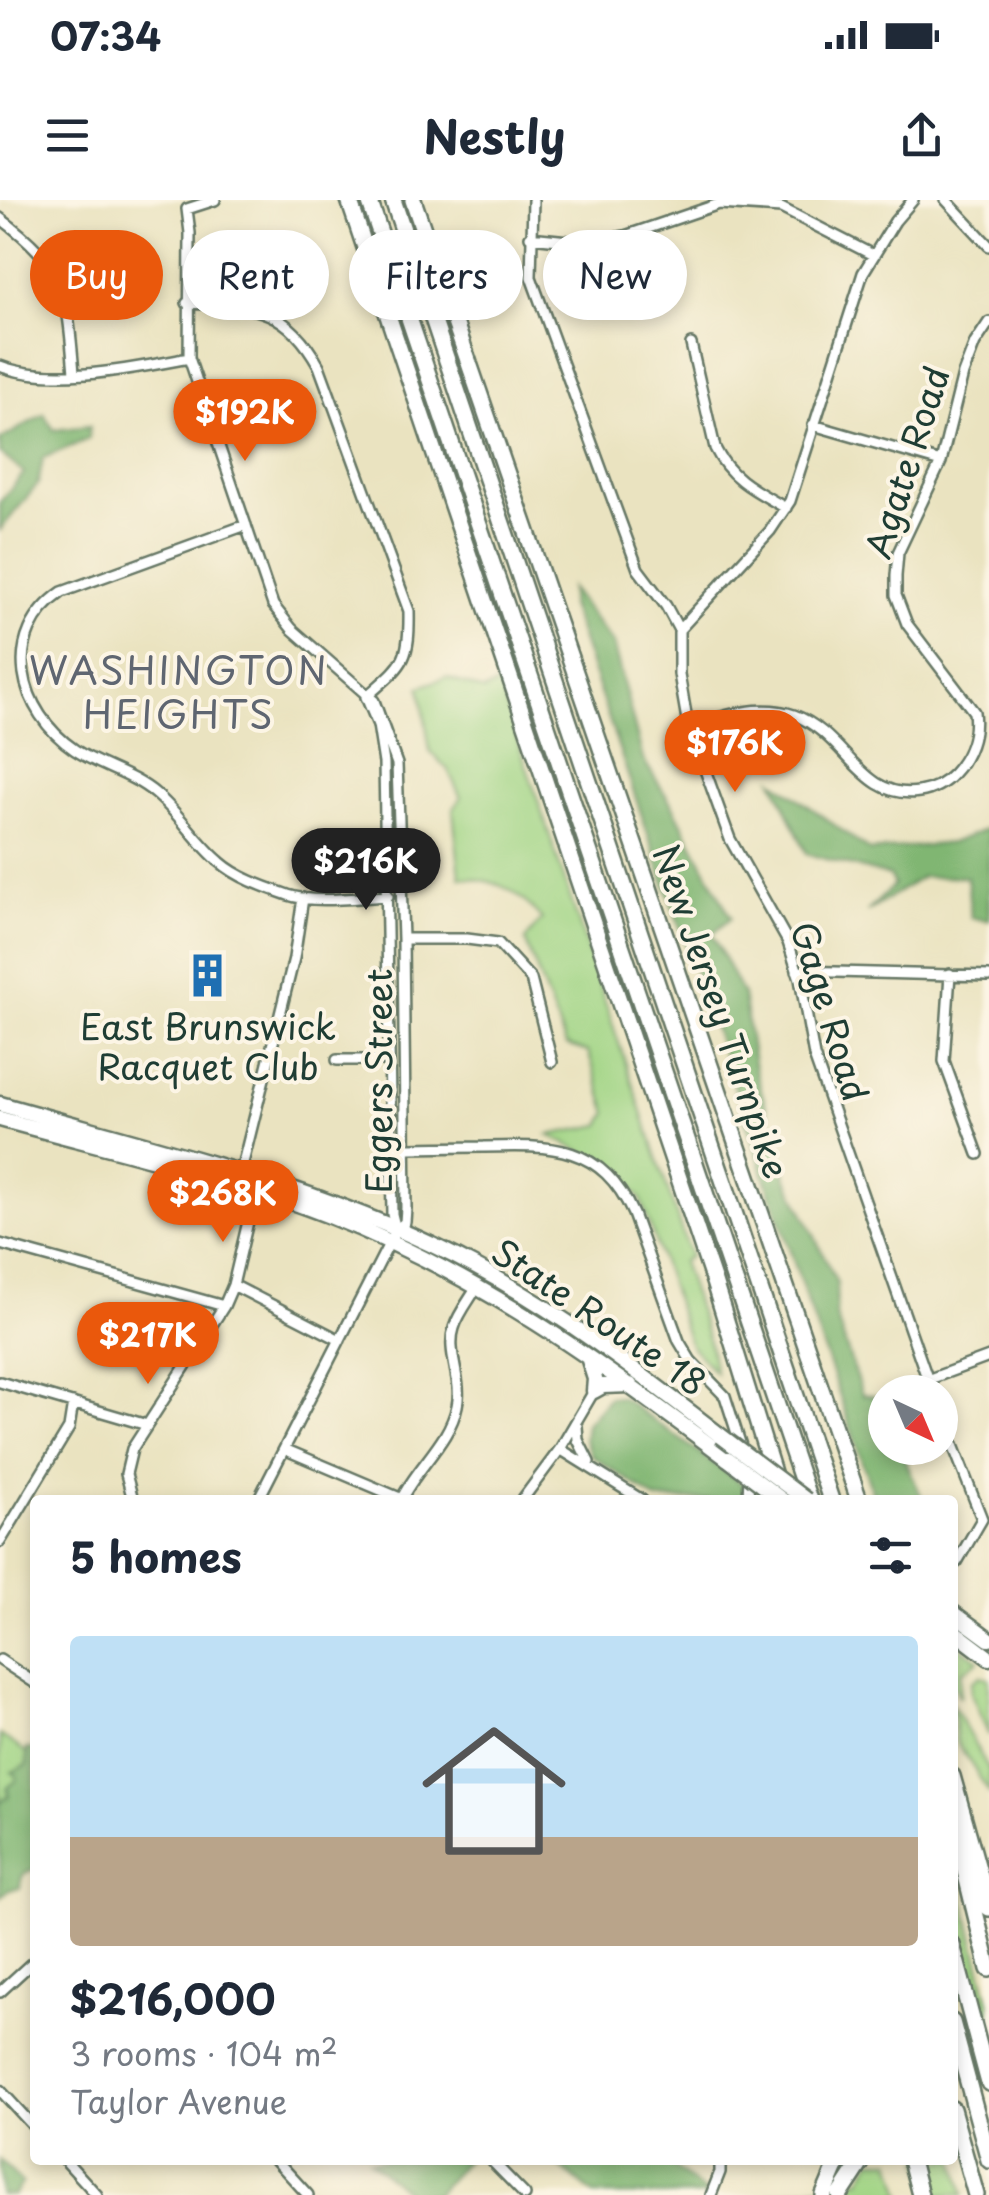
<!DOCTYPE html>
<html lang="en">
<head>
<meta charset="utf-8">
<style>
	:root { --surface:#fff; --page:#f2f2f3; --text:#1f2937; --muted:#747a83; --accent:#ea580c }
	body { margin:0; font-family:"Playpen Sans",sans-serif; background:var(--page); color:var(--text); height:100vh; display:flex; flex-direction:column; font-size:38px; white-space:nowrap }
	* { box-sizing:border-box; margin:0 }
	p { font-size:32px; color:var(--muted) }
	.icon { flex:none; width:55px; height:55px; fill:none; stroke:currentColor; stroke-width:2; stroke-linecap:round; stroke-linejoin:round }
	.map { position:relative; flex:1; overflow:hidden }
	.panel { position:absolute; left:30px; top:1295px; width:928px; height:670px; display:flex; flex-direction:column; background:var(--surface); border-radius:10px; box-shadow:0 5px 15px #0003 }
	.panel>* { flex:none }
	.guide { position:absolute; left:30px; top:30px; width:930px; height:90px; display:flex; gap:20px }
	.needle { width:65px; rotate:136deg }
	.fabs { position:absolute; left:868px; top:1175px; display:grid; gap:20px }
	.fabs a { display:grid; place-items:center; width:90px; height:90px; border-radius:50%; background:var(--surface); box-shadow:0 5px 15px #0003; font-size:50px }
	.price { position:absolute; translate:-50% -85px; padding:0 22px; border-radius:35px; background:var(--accent); color:#fff; font-size:32px; line-height:65px; filter:drop-shadow(0 2px 5px #0008) }
	.price::after { content:''; position:absolute; left:50%; top:60px; width:30px; height:22px; margin-left:-15px; background:inherit; clip-path:polygon(0 0,100% 0,50% 100%) }
	.price.selected { background:#222; color:#fff }
	ul { padding:0; list-style:none }
	li { display:grid; align-content:center; gap:20px; height:530px; padding:0 40px }
	li span { display:grid; place-items:center; height:310px; border-radius:10px; color:#555 }
	li>.icon { margin-inline-start:auto }
	span .icon { width:180px; height:180px; fill:#fffc; stroke-width:1 }
	li b { font-size:42px }
	h2 { display:flex; justify-content:space-between; align-items:center; height:120px; padding:0 40px; font-size:42px }
	.tag { padding:0 35px; border-radius:45px; background:var(--surface); box-shadow:0 5px 15px #0003; font-size:35px; line-height:90px }
	.tag.selected { background:var(--accent); color:#fff }
	.status { display:flex; justify-content:space-between; align-items:center; height:70px; padding:0 50px; background:var(--surface); direction:ltr }
	.status svg { height:28px; fill:currentColor }
	header { display:flex; justify-content:space-between; align-items:center; height:130px; padding:0 40px; background:var(--surface); font-size:45px; font-weight:700 }
	.map>svg:first-child { display:block }
	.green { fill:#a0d484; stroke:#60885c; stroke-width:2.5 }
	.forest { fill:#80b672; stroke:#507a53; stroke-width:2.5 }
	.lines { fill:none; stroke-linecap:round; stroke-linejoin:round }
	.minor-casing { stroke:#667765; stroke-width:14 }
	.trunk-casing { stroke:#667765; stroke-width:19 }
	.motorway-casing { stroke:#667765; stroke-width:20 }
	.minor { stroke:#fff; stroke-width:9 }
	.trunk { stroke:#fff; stroke-width:14 }
	.motorway { stroke:#fff; stroke-width:15 }
	.trunk-bridge-casing { stroke:#667765; stroke-width:19; stroke-linecap:butt }
	.trunk-bridge { stroke:#fff; stroke-width:14 }
	.labels { text-anchor:middle; dominant-baseline:central; stroke-width:8; stroke-linejoin:round; paint-order:stroke }
	.street-label { font-size:35px; fill:#1f3d34; stroke:#fcf5e5 }
	.poi-label { font-size:35px; fill:#1f3d34; stroke:#fcf5e5 }
	.neighbourhood-label { font-size:38px; letter-spacing:2.5px; fill:#5f6671; stroke:#fcf5e5 }
</style>
</head>
<body>
<div class="status"><b>07:34</b><svg viewBox="0 0 49 12"><path d="M0 12V9h3v3zM5 12V6h3v6zM10 12V3h3v9zM15 12V0h3v12zM26 1h20v11H26zM47 4h2v5h-2z"/></svg></div>
<header><svg class="icon" aria-label="menu" viewBox="0 0 24 24"><path d="M4 6h16M4 12h16M4 18h16"/></svg>Nestly<svg class="icon" aria-label="share" viewBox="0 0 24 24"><path d="M12 15V3M7 8l5-5 5 5M5 13v7h14v-7"/></svg></header>
<div class="map">
<svg width="989" height="1995" viewBox="0 0 989 1995">
	<rect width="100%" height="100%" fill="#fcf5e5"/>
	<filter id="ink" filterUnits="userSpaceOnUse"><feTurbulence type="fractalNoise" baseFrequency=".01" numOctaves="2"/><feDisplacementMap in="SourceGraphic" scale="20" xChannelSelector="R" yChannelSelector="G"/><feConvolveMatrix kernelMatrix="1 2 1 2 8 2 1 2 1" color-interpolation-filters="sRGB"/></filter>
	<filter id="wash" filterUnits="userSpaceOnUse"><feTurbulence type="fractalNoise" baseFrequency=".0048" numOctaves="4" result="noise"/><feDisplacementMap in="SourceGraphic" scale="40" xChannelSelector="R" yChannelSelector="G"/><feGaussianBlur stdDeviation="2.25" result="paint"/><feColorMatrix in="noise" values="0 0 0 0 0 0 0 0 0 0 0 0 0 0 0 0 0 1.4 0 .05"/><feComposite in="paint" operator="in"/></filter>
	<g filter="url(#wash)">
		<rect width="100%" height="100%" fill="#eae3c0"/>
		<path class="green" d="M446,477L483,491L499,484L690,1056L682,1062L710,1145L715,1172L690,1145L641,999L610,966L549,935L601,925L608,913L588,852L566,845L525,740L542,719C517,690 499,680 460,677L453,610L461,598L448,570L430,551L420,487Z
			M952,1441L979,1460L961,1473L960,1498L953,1483Z
			M980,1476L989,1478V1536L971,1493L972,1482Z
			M952,1504L989,1570V1592L956,1541Z
			M0,1535L35,1558L9,1595L0,1603Z
			M952,1650L989,1803V1838L953,1704Z
			M953,1952L964,1995H931L920,1960H952Z
			M872,1960H892L902,1995H768L861,1979Z"/>
		<path class="forest" d="M44,214L54,230L90,226L88,239L43,258L38,284L0,330V302L24,273L0,253V240Z
			M570,388L613,444L643,559L674,608L731,718L712,734L743,795L755,869L787,979L837,1083L836,1116L862,1195L878,1197L885,1213V1248H900L923,1300H875L570,405Z
			M773,580L870,651L951,643L989,628V720L971,718L967,677H922L867,712L894,685L890,676L807,654Z
			M609,1197H621L747,1287L742,1300H657L591,1255L584,1239L586,1224Z
			M27,1549H35V1669C21,1673 22,1675 20,1688L8,1690L0,1698V1603L9,1596L7,1588L16,1581L17,1576L12,1572L27,1565Z
			M0,1960L22,1983L14,1995H0Z
			M369,1960H466L435,1995H410Z
			M551,1960H664L709,1995H595Z"/>
	</g>
	<g filter="url(#ink)">
		<g class="lines">
			<defs>
				<path id="minor" d="M533,0L531,77L638,369L666,406L679,430V474L687,520L730,639L788,742L800,779L814,856L932,1192
					M946,0L989,46
					M187,9L190,33L189,158L273,405L292,429L374,501L397,564L403,739L406,1008L405,1022L396,1030
					M187,9L215,0
					M0,18C67,68 67,93 74,173
					M530,37L588,43L625,36L719,4L781,8L873,55
					M187,103C251,107 285,104 319,166L409,411C410,463 403,464 366,497
					M691,144L715,248C730,279 756,291 786,308
					M0,166C52,186 135,168 189,158
					M813,225L941,262
					M246,325L62,392C0,435 18,511 75,550C101,567 133,574 156,594C180,614 196,642 220,662C238,678 265,687 288,695C314,704 360,697 388,696
					M679,430L770,331L790,301L863,73L895,21L913,0
					M689,526C723,516 760,503 794,515C846,534 861,601 919,592C932,590 944,584 953,574C969,557 977,535 974,512L907,424L896,395V376L898,353L941,262L963,174L975,143L989,122
					M403,739H467L498,743L531,779L552,862
					M797,771L989,776
					M950,774L944,861L978,954
					M337,860H389
					M391,948C422,948 453,947 484,947C551,945 602,944 633,1014L679,1141L691,1161L725,1196L742,1249
					M241,971L294,758L303,698
					M0,1044L224,1106
					M233,1085L340,1140
					M927,1180L989,1157
					M0,1182L147,1225
					M940,1212L982,1319
					M577,1226L578,1240L589,1262
					M284,1249L402,1299
					M560,1249L642,1300
					M133,1300L126,1274L132,1249L224,1106L233,1085L250,1013
					M258,1300L396,1030L392,1014L384,563L378,525L366,497
					M401,1300C416,1268 450,1241 457,1206C463,1180 446,1152 454,1128C458,1114 470,1099 477,1087
					M522,1300L560,1249L594,1191
					M748,1300L749,1273
					M0,1342L69,1228L73,1203
					M957,1362L982,1319
					M0,1460L35,1483
					M0,1792L35,1760
					M0,1890L35,1928
					M65,1960L97,1995
					M276,1960L308,1995
					M491,1960L525,1995
					M711,1995L720,1972V1960"/>
				<path id="trunk" d="M0,904C161,950 327,987 476,1067C564,1114 642,1175 721,1236
					M0,919C109,949 222,974 327,1015C478,1074 600,1162 728,1259
					M235,985L244,993L250,1013
					M588,1157L595,1179L594,1191L603,1186L630,1185
					M952,1412L989,1439
					M952,1430L989,1458"/>
				<path id="motorway" d="M349,0L714,1082L776,1282
					M369,0L809,1300
					M393,0L831,1300
					M413,0L859,1300
					M952,1576L989,1708
					M952,1618L989,1769
					M952,1745L989,1883
					M952,1822L989,1960
					M952,1909L976,1995
					M911,1960L920,1995
					M824,1995L839,1960
					M840,1995L863,1960"/>
			</defs>
			<use href="#minor" class="minor-casing"/>
			<use href="#trunk" class="trunk-casing"/>
			<use href="#motorway" class="motorway-casing"/>
			<use href="#minor" class="minor"/>
			<use href="#trunk" class="trunk"/>
			<use href="#motorway" class="motorway"/>
			<defs>
				<path id="trunk-bridge" d="M721,1236L806,1300
					M728,1259L782,1300"/>
			</defs>
			<use href="#trunk-bridge" class="trunk-bridge-casing"/>
			<use href="#trunk-bridge" class="trunk-bridge"/>
		</g>
	</g>
	<defs>
		<symbol id="building-bare" viewBox="-9 -9 18 18"><path d="M-4-6H4V6H1V3H-1V6H-4ZM-2.5-4.3h1.7v1.8h-1.7ZM.8-4.3h1.7v1.8H.8ZM-2.5-1h1.7V.8h-1.7ZM.8-1h1.7V.8H.8Z" fill="#1f6fb2" stroke="#fcf5e5" stroke-width="2.5" paint-order="stroke"/></symbol>
	</defs>
	<g fill-rule="evenodd">
		<use href="#building-bare" x="176" y="744" width="63" height="63"/>
	</g>
	<g class="labels">
		<g class="street-label">
			<text transform="translate(906 262) rotate(-72)">Agate Road</text>
			<text transform="translate(722 811) rotate(71)">New Jersey Turnpike</text>
			<text transform="translate(831 811) rotate(73)">Gage Road</text>
			<text transform="translate(377 881) rotate(-90)">Eggers Street</text>
			<text transform="translate(600 1116) rotate(34)">State Route 18</text>
		</g>
		<g class="poi-label">
			<text x="208" y="825">East Brunswick<tspan x="208" dy="40">Racquet Club</tspan></text>
		</g>
		<g class="neighbourhood-label">
			<text x="179" y="469">WASHINGTON<tspan x="179" dy="44">HEIGHTS</tspan></text>
		</g>
	</g>
</svg>
<div class="fabs">
<a><svg class="needle" viewBox="-14 -14 28 28"><path d="M0-13l5 13h-10z" fill="#e53935"/><path d="M0 13l5-13h-10z" fill="#747a83"/></svg></a>
</div>
<b class="price" style="left:245px;top:264px">$192K</b>
<b class="price" style="left:735px;top:595px">$176K</b>
<b class="price selected" style="left:366px;top:713px">$216K</b>
<b class="price" style="left:223px;top:1045px">$268K</b>
<b class="price" style="left:148px;top:1187px">$217K</b>
<div class="guide">
<a class="tag selected">Buy</a>
<a class="tag">Rent</a>
<a class="tag">Filters</a>
<a class="tag">New</a>
</div>
<section class="panel">
<h2>5 homes<svg class="icon" aria-label="filters" viewBox="0 0 24 24"><path d="M4 7h16M4 17h16"/><circle cx="9" cy="7" r="2"/><circle cx="15" cy="17" r="2"/></svg></h2>
<ul>
<li><span style="background:linear-gradient(#bfe0f5 65%,#b9a48a 0)"><svg class="icon" aria-label="home" viewBox="0 0 24 24"><path d="M3 11l9-7 9 7M6 9v11h12V9"/></svg></span><div><b>$216,000</b><p>3 rooms · 104 m²</p><p>Taylor Avenue</p></div></li>
</ul>
</section>
</div>
</body>
</html>
